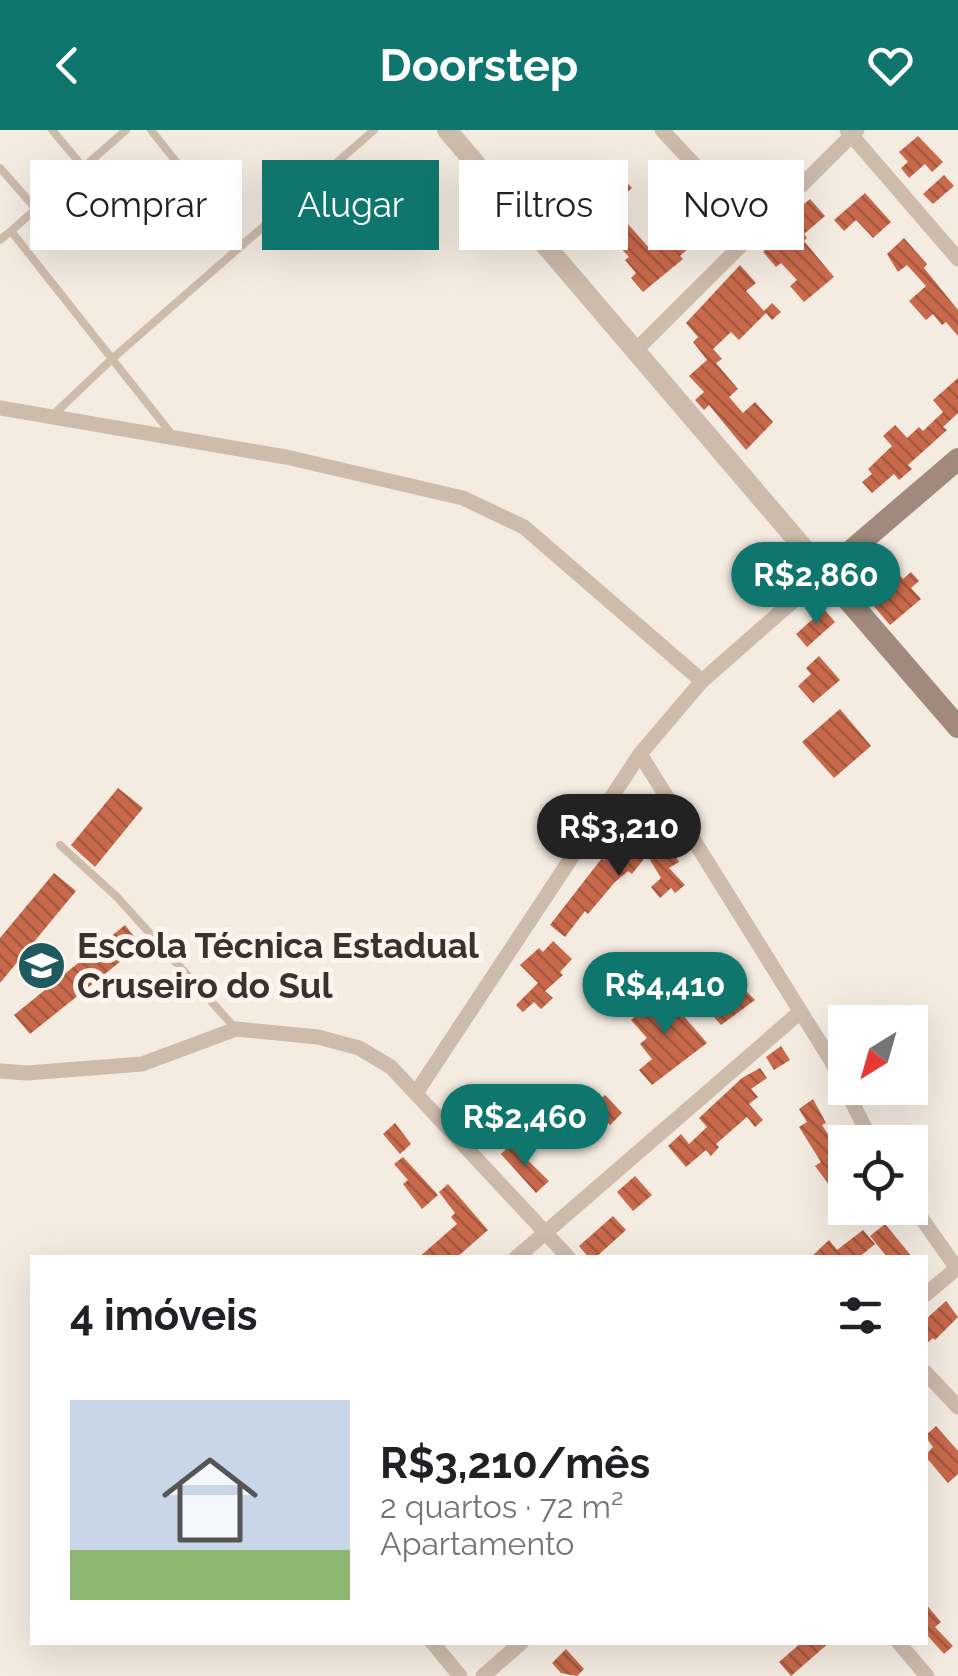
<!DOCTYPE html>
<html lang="pt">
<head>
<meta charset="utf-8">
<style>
	:root { --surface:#fff; --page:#f2f2f2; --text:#202124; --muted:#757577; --line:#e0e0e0; --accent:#0f766e }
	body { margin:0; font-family:Raleway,sans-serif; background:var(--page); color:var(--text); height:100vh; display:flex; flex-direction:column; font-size:38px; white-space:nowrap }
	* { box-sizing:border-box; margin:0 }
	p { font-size:32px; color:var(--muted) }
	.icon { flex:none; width:55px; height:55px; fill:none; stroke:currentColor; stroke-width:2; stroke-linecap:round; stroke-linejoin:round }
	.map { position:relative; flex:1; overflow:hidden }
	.sheet { position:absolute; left:30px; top:1125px; width:898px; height:390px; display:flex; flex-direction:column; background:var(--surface); border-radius:0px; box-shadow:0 10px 40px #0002 }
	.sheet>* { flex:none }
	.top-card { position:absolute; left:30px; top:30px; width:900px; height:90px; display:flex; gap:20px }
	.needle { width:65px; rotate:217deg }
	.controls { position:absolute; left:828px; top:875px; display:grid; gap:20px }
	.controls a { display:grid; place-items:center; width:100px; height:100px; border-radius:0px; background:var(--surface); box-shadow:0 10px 40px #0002; font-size:50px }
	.price { position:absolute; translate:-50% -85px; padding:0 22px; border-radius:35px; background:var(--accent); color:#fff; font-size:32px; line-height:65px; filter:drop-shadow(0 2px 5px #0008) }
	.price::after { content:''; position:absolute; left:50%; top:60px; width:30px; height:22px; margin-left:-15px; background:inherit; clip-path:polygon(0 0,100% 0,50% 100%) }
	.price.selected { background:#222; color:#fff }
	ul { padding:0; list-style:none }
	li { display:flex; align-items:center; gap:30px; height:250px; padding:0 40px }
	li+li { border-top:2px solid var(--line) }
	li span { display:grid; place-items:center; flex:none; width:280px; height:200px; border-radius:0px; color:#555 }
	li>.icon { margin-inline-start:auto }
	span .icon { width:120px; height:120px; fill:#fffc; stroke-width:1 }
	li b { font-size:42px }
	h2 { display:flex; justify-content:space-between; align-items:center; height:120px; padding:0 40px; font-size:42px }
	.chip { padding:0 35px; border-radius:0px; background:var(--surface); box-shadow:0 10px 40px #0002; font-size:35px; line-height:90px }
	.chip.selected { background:var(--accent); color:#fff }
	header { display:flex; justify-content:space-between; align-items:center; height:130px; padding:0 40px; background:var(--accent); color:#fff; font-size:45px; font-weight:700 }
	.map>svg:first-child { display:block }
	.building { fill:url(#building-back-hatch) }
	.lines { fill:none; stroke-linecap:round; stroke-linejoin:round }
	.service { stroke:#cdbbac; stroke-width:8 }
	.minor { stroke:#cdbbac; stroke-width:15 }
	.tertiary { stroke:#cdbbac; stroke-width:20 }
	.secondary { stroke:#a18a7d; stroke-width:22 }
	.labels { text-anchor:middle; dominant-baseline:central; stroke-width:10; stroke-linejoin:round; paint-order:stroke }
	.poi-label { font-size:35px; font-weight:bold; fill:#3b302b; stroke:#fbf5ee; text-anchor:start }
</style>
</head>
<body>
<header><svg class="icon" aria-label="back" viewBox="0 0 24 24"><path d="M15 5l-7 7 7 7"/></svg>Doorstep<svg class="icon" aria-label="heart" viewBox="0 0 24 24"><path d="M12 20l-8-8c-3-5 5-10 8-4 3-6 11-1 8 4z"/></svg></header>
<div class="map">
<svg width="958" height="1546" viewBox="0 0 958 1546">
	<defs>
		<pattern id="building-back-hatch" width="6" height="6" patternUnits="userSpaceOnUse" patternTransform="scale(2.5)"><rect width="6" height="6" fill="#c8694b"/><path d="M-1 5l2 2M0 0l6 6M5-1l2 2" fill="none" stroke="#a4573f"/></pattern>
	</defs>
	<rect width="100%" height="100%" fill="#f4ebe1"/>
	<path class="building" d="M918,6L943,32L932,42L925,34L909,48L901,38L908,32L899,22Z
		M944,45L954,56L933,74L923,64Z
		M623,48L632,58L612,76L650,119L705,73L726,96L709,112L703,105L680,126L683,129L643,162L631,148L636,143L625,130L629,127L588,82Z
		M865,63L891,92L873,108L856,90L844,101L834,90Z
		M810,69L825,86L804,104L807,108L804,111L834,147L804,172L790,156L797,150L781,133L776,137L763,122L804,85L798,79Z
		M904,108L927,134L924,138L958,180V206L946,192L942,195L933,184L926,190L909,171L926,156L907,135L898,142L887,124Z
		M740,135L756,153L746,161L764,181L772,173L781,182L772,190L766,183L739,210L731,202L713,219L722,229L716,233L738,259L729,267L743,283L755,272L773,292L746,320L709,275L704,280L695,270L704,262L689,246L707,230L693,212L698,207L686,193Z
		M958,248V283L943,297L947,300L908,335L912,339L899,350L894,344L872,363L862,352L872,344L868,339L892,316L883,306L895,295L907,308L919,297L923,301L943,282L933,270Z
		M878,420L903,449L911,442L919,451L911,458L921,469L890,495L848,446Z
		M821,476L835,492L807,517L796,504L814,488L811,485Z
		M819,526L840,550L813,573L798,556L811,544L806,538Z
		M840,579L871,616L834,648L802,612Z
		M118,658L143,678L95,737L71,715Z
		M664,706L679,732L669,738L685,755L675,763L671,758L660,768L651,757L661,748L647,725L632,744L628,741L615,752L588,784L585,781L565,807L550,795L602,728L604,730L621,709L637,722Z
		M54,743L76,761L0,853V808Z
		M125,795L141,815L30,904L14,885Z
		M553,811L572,829L560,842L563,845L545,861L553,868L541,879L534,872L523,882L516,875L538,853L520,835L539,818L543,822Z
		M733,848L755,870L721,895L707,879L726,862L722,857Z
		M652,859L677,887L681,883L707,913L652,955L639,940L652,929L640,914L647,908L631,890L645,878L638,870Z
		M781,916L790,930L774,940L766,927Z
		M760,938L767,948L751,959L758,967L749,974L763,990L755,997L747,987L716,1014L719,1017L711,1026L706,1020L686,1037L668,1016L681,1004L689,1014L707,997L699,988L742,948Z
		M605,965L622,983L610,995L593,976Z
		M813,969L826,993L822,995L838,1020L841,1018L845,1025V1076L815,1036L821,1032L799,997L807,992L799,979Z
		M395,993L411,1014L400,1024L383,1004Z
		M511,1014L549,1051L536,1063L501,1024Z
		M403,1027L438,1065L422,1079L403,1054L408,1050L394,1034Z
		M635,1046L652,1065L633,1081L617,1062Z
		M448,1054L488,1100L456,1128H418L457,1094L451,1087L455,1083L439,1062Z
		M613,1086L626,1100L595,1128H589L579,1116Z
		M885,1094L913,1128H888L870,1106Z
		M863,1100L875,1114L858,1128H810L829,1110L837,1120Z
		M946,1171L958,1187L935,1210L933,1208L925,1215V1190Z
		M936,1296L958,1321V1344L948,1353L925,1326L933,1317L925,1306Z
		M925,1473L941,1492L935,1497L953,1516L944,1524L927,1505L925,1507Z
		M802,1512H830L791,1546L779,1532Z
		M566,1519L584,1539L577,1546L561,1543L552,1533Z"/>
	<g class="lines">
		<path class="service" d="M52,0L84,38
			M151,0L242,115
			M0,38L36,79
			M11,101L126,0
			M0,110L11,101L173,306
			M52,286L113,228L374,0
			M60,715L117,767L236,899"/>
		<path class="minor" d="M662,0L756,101
			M847,0L958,129
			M635,221L857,0
			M0,278L286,327L463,368L524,397L702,551
			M640,624L832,932L872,1012
			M0,941L27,943L142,934L236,899L318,907L359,918L391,937L569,1128
			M416,963L640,624L702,551L825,443
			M910,1072L958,1140
			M516,1128L799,883
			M925,1165L956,1139
			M925,1242L958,1277
			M432,1512L460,1546
			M898,1512L927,1546
			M483,1546L522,1512"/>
		<path class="tertiary" d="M447,0L825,443"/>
		<path class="secondary" d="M958,329L825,443L958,597"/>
	</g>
	<defs>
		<symbol id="university-disc" viewBox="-11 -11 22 22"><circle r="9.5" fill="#1f5a5e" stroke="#fbf5ee"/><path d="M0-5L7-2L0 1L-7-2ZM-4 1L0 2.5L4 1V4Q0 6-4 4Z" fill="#fff"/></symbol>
	</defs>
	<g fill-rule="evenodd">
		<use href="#university-disc" x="14" y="808" width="55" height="55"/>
	</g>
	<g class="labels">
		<g class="poi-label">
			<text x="77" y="815">Escola Técnica Estadual<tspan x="77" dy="40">Cruseiro do Sul</tspan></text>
		</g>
	</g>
</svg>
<div class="controls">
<a><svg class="needle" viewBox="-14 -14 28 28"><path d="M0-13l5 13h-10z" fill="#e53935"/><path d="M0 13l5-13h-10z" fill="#757577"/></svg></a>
<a><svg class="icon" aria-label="locate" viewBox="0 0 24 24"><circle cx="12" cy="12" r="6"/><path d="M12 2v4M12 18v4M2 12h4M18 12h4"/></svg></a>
</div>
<b class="price" style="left:816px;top:497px">R$2,860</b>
<b class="price selected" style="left:619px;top:749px">R$3,210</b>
<b class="price" style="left:665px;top:907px">R$4,410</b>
<b class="price" style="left:525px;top:1039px">R$2,460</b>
<div class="top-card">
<a class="chip">Comprar</a>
<a class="chip selected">Alugar</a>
<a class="chip">Filtros</a>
<a class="chip">Novo</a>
</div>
<section class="sheet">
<h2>4 imóveis<svg class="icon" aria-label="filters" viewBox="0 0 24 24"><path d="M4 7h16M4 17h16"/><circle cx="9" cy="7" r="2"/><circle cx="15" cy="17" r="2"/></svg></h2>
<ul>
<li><span style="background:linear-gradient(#c9d6e8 75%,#8fb573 0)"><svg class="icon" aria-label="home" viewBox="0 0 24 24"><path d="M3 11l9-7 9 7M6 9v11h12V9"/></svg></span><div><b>R$3,210/mês</b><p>2 quartos · 72 m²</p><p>Apartamento</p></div></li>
</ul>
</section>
</div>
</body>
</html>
